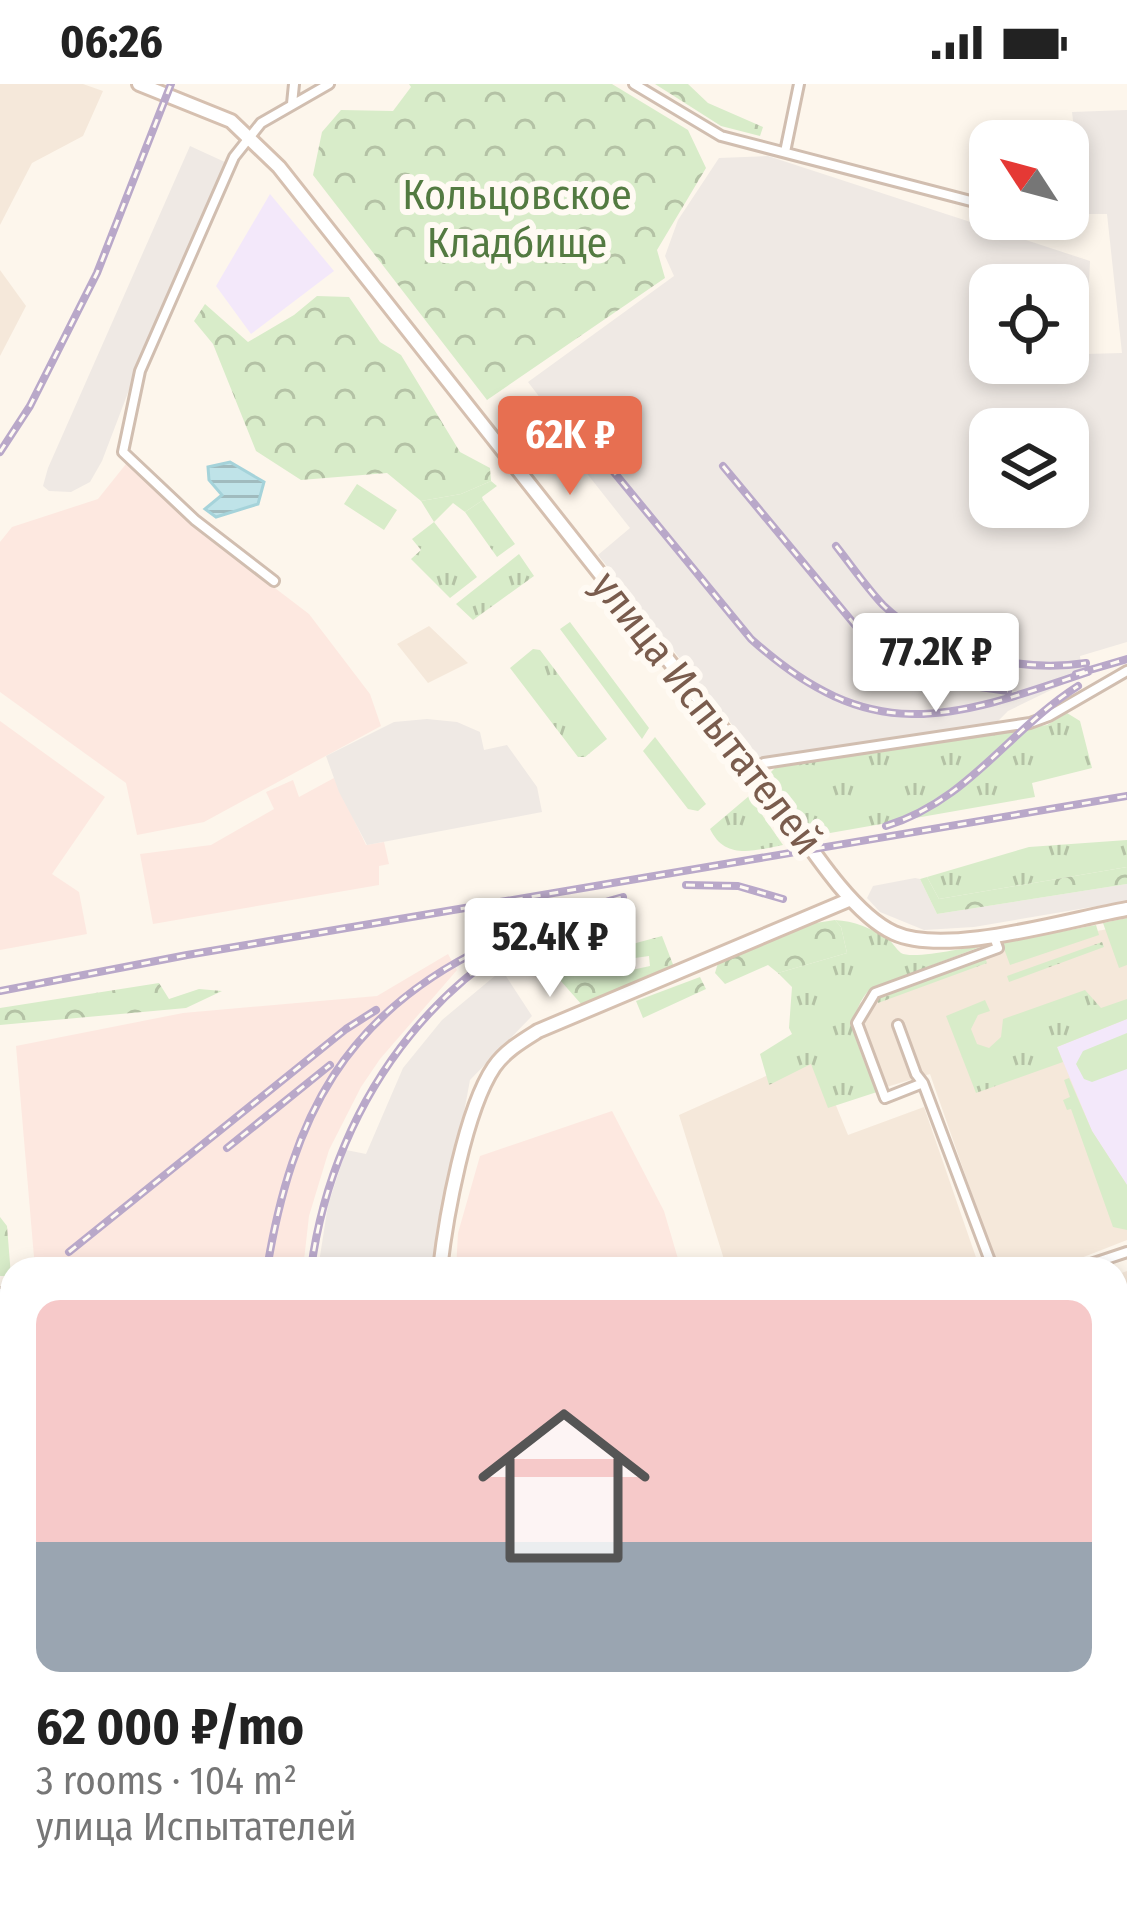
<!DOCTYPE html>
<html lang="en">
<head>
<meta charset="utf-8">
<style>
	:root { --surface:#fff; --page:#f2f2f2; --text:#222; --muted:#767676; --line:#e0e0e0; --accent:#e76f51 }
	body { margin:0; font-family:"Fira Sans Condensed",sans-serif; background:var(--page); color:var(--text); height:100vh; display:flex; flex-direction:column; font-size:45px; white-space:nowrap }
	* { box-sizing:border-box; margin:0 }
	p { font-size:39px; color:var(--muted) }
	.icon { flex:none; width:66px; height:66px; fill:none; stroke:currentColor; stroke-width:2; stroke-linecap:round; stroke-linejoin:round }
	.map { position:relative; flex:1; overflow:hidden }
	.details { position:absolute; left:0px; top:1173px; width:1128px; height:660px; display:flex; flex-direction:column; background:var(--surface); border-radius:36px 36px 0 0; box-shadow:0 6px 18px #0003 }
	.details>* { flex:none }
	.needle { width:78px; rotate:306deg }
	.controls { position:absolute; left:969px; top:36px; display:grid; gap:24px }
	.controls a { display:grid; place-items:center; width:120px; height:120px; border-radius:24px; background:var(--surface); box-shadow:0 6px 18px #0003; font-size:60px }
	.price { position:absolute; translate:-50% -102px; padding:0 27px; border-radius:12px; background:#fff; color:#222; font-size:39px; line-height:78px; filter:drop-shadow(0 3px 6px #0008) }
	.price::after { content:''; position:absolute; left:50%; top:72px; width:36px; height:27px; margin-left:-18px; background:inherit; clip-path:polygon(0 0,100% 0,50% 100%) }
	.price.selected { background:var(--accent); color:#fff }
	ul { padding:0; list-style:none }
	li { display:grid; align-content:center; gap:24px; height:636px; padding:0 36px }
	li+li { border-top:3px solid var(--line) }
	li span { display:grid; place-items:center; height:372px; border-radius:24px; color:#555 }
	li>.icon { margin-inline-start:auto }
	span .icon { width:216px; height:216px; fill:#fffc; stroke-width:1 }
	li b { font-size:51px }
	.status { display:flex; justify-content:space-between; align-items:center; height:84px; padding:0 60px; background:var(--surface); direction:ltr }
	.status svg { height:33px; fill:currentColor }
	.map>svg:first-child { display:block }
	.residential { fill:#f5e8da }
	.commercial { fill:#fde8e0 }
	.industrial { fill:#efe9e4; fill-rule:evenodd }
	.education { fill:#f3e8fa }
	.grass { fill:url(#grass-tufts) }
	.forest { fill:url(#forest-crowns) }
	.park { fill:#d8ecc9 }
	.water { fill:url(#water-rules); stroke:#a5d3da; stroke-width:3 }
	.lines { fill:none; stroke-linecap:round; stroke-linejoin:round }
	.river { stroke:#bfe3e8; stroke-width:14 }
	.minor-casing { stroke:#d1beb0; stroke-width:14 }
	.secondary-casing { stroke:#d6c0b0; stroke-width:18 }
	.minor { stroke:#fff; stroke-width:8 }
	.secondary { stroke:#fff; stroke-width:12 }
	.rail-casing { stroke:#b9a8c9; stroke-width:8 }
	.rail { stroke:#fffaf3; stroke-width:3; stroke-dasharray:9; stroke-linecap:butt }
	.labels { text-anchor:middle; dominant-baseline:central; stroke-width:12; stroke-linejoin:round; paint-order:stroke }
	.park-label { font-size:42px; fill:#537a41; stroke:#fffaf3 }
	.street-label { font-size:42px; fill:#7a5c4d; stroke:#fffaf3 }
</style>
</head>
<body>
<div class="status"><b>06:26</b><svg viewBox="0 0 49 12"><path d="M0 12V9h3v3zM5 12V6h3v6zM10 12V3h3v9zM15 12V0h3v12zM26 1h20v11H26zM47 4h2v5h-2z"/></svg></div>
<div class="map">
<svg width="1127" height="1833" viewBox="0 0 1127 1833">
	<defs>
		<pattern id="grass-tufts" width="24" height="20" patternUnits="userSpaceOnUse" patternTransform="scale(3)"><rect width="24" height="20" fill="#d8ecc9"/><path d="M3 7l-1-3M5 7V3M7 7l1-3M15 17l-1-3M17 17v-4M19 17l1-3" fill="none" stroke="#b4c2a5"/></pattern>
		<pattern id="forest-crowns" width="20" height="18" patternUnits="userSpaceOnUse" patternTransform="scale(3)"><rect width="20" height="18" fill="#d8ecc9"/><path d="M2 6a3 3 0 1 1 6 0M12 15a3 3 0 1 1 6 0" fill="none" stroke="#b4c2a5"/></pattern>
		<pattern id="water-rules" width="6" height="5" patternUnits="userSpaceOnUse" patternTransform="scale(3)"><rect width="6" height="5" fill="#bfe3e8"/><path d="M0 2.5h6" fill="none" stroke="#a0bbbe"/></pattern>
	</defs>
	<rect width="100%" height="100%" fill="#fdf6ec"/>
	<path class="residential" d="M0,0H83L103,7L83,52L32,79L0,141Z
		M0,186L26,222L0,272Z
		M429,542L468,579L428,599L397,560Z
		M1127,842V1156L1053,1185H998L930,990L863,1010L824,936L969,868Z
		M815,970L848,1051L924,1023L980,1185H727L679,1031Z
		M1127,1187V1541L1122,1543L1116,1527V1191Z
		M1116,1584L1127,1616V1683L1116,1688Z"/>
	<path class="commercial" d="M126,380L190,439L309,530L370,610L381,642L204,738L137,751L126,699L0,608V458L12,443L98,415Z
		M0,637L105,713L52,790L79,808L87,850L0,866Z
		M334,694L366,761L384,758L389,780L379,782V801L153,840L140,770L211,761L274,725L266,708L293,696L299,713Z
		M448,870L457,886L380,975L361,1003L329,1066L309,1132L303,1185H35L16,962L183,929L377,912Z
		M612,1027L664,1127L681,1185H456L458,1149L480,1072Z
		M490,1821H655L654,1833H490Z"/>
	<path class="industrial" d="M1127,26V558L1080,572L1082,591L1008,627L997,638L760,676L598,471L630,444L581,382L586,374L528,298L674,192L665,172L678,136L719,74L768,72L1090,177L1086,270L1122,269L1107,130H1084L1072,28ZM990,201H1068V279H990ZM990,345H1068V423H990Z
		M190,62L227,79L156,235L102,377L90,398L71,408L49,407L43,402L48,384Z
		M427,635L457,638L480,648L484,666L507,661L537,703L542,728L367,761L339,708L326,672L394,638Z
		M915,794L920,795L937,830L1127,800V817L974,843L924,846L880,828L867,814L873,802Z
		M502,886L532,932L470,996L435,1185H318L328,1121L346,1066L366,1070L403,984L442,936Z
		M0,1224L12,1226V1659L0,1661Z
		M76,1821H348L349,1833H44Z
		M369,1821H472V1833H370Z"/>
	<path class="education" d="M270,110L334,187L251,250L216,202Z
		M1127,935V1101L1092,1047L1057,963Z"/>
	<path class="grass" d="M483,416L515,460L497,473L465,428Z
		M434,438L477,493L450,514L411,475L421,466L412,455Z
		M519,470L534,492L473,536L456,520Z
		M533,565L540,566L607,655L585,673H578L510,584Z
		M1067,629L1080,637L1092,684L1032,699L1035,713L813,752L772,700L769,690L777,682L1047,641Z
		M749,712L783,761C753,767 725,776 710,745Z
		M1127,756V783L939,815L927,793L1029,763Z
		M835,836C854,837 871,844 888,855C893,859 896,865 901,869C913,876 968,863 985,861L870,905C839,939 863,970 877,1008L828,1024L811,980L769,1001L760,970L792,950L789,944L792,903L778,889L847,869L841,843Z
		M1102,858L1104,863L1009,898L1007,892Z
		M984,870L987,879L878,919L876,910Z
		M1085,906L1101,924L1127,915V935L1057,963L1063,978L976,1009L946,932L985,916L990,927L978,931L971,945L977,960L989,964L1001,953L1003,935Z
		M820,1821H1045L1049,1833H927L917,1822L902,1833H823L815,1830Z"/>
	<path class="forest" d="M409,0H612L688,46L706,84L657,166L665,194L487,316L313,91L322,48L341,26L393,27L411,3Z
		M655,0H688L708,19L763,43L760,52L721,42Z
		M317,212L349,213L380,258L401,271L460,368L490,384L491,397L461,410L421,417L387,389L301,396L256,367L213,260L194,237L205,220L248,258L294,231Z
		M1127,783V800L937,830L920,795L927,793L939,815Z
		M835,836L841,843L847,869L778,889L768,881L725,900L715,889L718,879L809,840Z
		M662,852L674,883L582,921L545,879L567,881L591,873L604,892L650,882L649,872L628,875L625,862Z
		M700,893L706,905L643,934L636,917Z
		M159,899L169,915L199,905L222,907L186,924L0,941V924Z
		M0,1133L7,1142L11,1192H0Z
		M660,1821H820L815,1829L823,1833H659Z"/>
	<path class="park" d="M491,397L497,402L482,413L483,416L465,428L453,419L434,438L421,417L461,410Z
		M357,400L397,426L384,446L344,420Z
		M570,538L649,644L642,655L560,545Z
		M655,653L706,720L698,727L688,725L643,667Z
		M1127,834V881L1119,884L1103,839Z
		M1096,841L1099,851L1010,881L1002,859Z
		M1127,949V985L1092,998L1084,995L1076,980L1083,967Z
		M1069,994L1092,1047L1127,1101V1146L1113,1143L1071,1025L1067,1026L1063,1016L1070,1013L1064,996Z"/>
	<path class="water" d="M230,378L264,398L258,420L216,433L205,425L222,411L209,396L208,383Z"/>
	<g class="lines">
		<path class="river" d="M0,1822L8,1833"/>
		<defs>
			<path id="minor" d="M634,0L721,52L990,122
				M292,20L294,0
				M785,68L799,0
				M1040,135L1074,144
				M274,497L195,436L123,368L140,287L234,73L261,39L329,0
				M754,685L764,679L1030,639L1049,632L1127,587
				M898,941L916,990L923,999L993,1185
				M923,999L885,1014L857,939L875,909L998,864L994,853
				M1076,1185L1127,1168
				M0,1209L12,1210
				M1116,1542L1127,1552
				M0,1713H12
				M0,1754L12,1749"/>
			<path id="secondary" d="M139,0L231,37L279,83C439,286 599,489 759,691C794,736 844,826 894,849C947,873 1069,835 1127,825
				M440,1185C446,1133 465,1026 494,983C505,967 522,957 538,947L851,815
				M473,1833L474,1821"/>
		</defs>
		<use href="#minor" class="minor-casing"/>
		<use href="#secondary" class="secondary-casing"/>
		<use href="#minor" class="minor"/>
		<use href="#secondary" class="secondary"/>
		<defs>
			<path id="rail" d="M576,342L751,555C871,663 948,636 1088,588
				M0,368L30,322L97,189L171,0
				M723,382L860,547L892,575L938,597L1008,607
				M836,462C851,481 866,503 883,521C932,569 1020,589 1086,579
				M1076,590L1127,575
				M886,742C968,717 1009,646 1078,602
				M686,801L738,802L783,815
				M0,907L187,871L1127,712
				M227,1064L330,981
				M69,1168L346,945L376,926
				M267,1185C292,1033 345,929 490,861
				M311,1185C334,1012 449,858 623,813
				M360,1821L361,1833"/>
		</defs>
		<use href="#rail" class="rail-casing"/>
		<use href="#rail" class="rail"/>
	</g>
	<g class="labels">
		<g class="park-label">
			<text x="517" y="111">Кольцовское<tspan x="517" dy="48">Кладбище</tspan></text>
		</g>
		<g class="street-label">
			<text transform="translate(707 629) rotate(52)">улица Испытателей</text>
		</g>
	</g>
</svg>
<div class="controls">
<a><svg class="needle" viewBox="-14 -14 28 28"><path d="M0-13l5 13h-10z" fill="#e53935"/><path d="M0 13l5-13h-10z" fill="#767676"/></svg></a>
<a><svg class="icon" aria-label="locate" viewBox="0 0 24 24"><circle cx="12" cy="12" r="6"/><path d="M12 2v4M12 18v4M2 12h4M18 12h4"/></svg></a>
<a><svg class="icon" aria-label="layers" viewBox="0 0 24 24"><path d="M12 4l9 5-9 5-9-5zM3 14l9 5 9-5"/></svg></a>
</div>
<b class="price selected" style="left:570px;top:414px">62K ₽</b>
<b class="price" style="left:936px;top:631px">77.2K ₽</b>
<b class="price" style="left:550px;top:916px">52.4K ₽</b>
<section class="details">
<ul>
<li><span style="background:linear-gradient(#f6c9c9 65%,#9aa5b1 0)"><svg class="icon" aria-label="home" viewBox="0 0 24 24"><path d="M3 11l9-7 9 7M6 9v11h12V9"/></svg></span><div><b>62 000 ₽/mo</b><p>3 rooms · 104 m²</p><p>улица Испытателей</p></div></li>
</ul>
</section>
</div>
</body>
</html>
